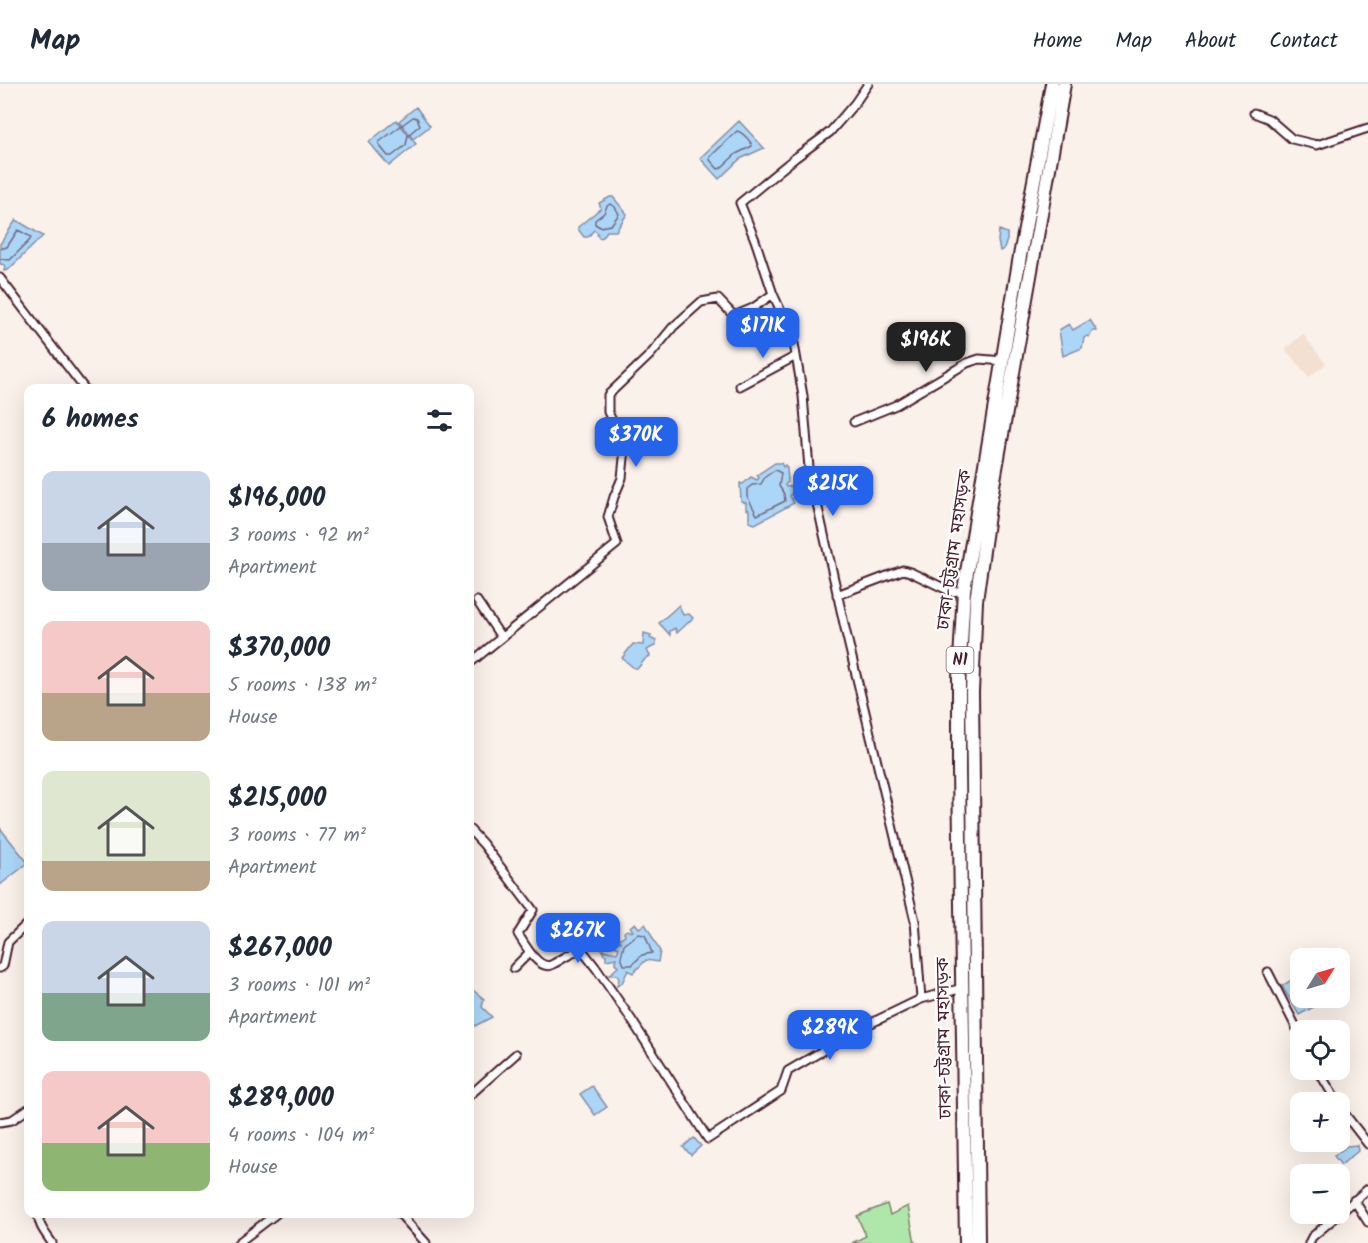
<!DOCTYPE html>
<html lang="en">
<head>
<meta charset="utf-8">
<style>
	:root { --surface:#fff; --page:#f6f6f7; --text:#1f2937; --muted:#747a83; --line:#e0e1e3; --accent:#2563eb }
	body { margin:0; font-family:Kalam,"Noto Sans Bengali",sans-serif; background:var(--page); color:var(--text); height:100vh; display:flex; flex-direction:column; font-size:22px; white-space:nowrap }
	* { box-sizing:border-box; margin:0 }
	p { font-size:20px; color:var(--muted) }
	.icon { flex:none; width:33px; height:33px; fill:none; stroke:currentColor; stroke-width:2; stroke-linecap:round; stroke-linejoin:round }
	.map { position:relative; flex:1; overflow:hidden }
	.panel { position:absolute; left:24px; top:300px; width:450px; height:834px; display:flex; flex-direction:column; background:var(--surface); border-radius:12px; box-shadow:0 6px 24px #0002 }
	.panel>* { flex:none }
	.needle { width:39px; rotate:53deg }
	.tools { position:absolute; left:1290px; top:864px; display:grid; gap:12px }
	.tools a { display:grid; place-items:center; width:60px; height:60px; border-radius:12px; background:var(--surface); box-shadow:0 6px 24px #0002; font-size:30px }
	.price { position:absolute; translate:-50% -51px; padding:0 14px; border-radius:12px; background:var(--accent); color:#fff; font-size:20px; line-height:39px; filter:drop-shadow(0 2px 3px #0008) }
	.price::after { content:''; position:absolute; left:50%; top:36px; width:18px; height:14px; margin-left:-9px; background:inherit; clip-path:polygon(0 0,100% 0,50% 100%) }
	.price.active { background:#222; color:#fff }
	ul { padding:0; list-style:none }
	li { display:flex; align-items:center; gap:18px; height:150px; padding:0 18px }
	li span { display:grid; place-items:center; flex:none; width:168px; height:120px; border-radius:12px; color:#555 }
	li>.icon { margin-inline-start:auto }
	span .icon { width:72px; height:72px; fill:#fffc; stroke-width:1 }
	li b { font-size:26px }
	h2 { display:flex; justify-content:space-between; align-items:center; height:72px; padding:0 18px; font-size:26px }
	header { display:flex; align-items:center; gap:36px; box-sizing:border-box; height:84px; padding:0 30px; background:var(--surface); border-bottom:2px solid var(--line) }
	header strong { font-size:28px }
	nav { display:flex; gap:33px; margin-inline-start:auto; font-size:21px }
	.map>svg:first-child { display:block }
	.built { fill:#f4e0d1 }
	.green { fill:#afe7ab; stroke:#7c836b; stroke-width:1.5 }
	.water { fill:#acd6f7; stroke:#858da5; stroke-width:1.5 }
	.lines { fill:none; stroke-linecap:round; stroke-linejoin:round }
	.shore { stroke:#71687d; stroke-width:1.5 }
	.street-casing { stroke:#4a1f2b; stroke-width:11 }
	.highway-casing { stroke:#4a1f2b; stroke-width:16 }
	.street { stroke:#fff; stroke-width:7 }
	.highway { stroke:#fff; stroke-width:12 }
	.labels { text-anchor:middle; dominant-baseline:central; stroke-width:4.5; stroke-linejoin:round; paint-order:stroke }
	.shield { fill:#fff; stroke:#80626b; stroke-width:1.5 }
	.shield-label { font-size:16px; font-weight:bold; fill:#4a1f2b }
	.street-label { font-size:18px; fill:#4a1f2b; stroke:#fff }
</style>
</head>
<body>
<header>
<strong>Map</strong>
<nav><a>Home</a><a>Map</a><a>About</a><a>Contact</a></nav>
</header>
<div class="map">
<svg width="1368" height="1159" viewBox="0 0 1368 1159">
	<rect width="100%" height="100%" fill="#faf1ea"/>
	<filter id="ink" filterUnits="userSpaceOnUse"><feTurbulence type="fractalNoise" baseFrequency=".0167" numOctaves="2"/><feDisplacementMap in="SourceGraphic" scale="12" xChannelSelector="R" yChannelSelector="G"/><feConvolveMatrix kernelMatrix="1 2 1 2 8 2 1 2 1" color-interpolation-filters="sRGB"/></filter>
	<g filter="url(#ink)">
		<path class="built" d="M1303,250L1326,280L1309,293L1285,265Z"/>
		<path class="green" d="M887,1120L890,1131L908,1122L915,1159H852L866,1152L857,1132Z"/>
		<path class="water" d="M416,23L430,42L413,55L399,37Z
			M396,36L416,60L389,82L369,58Z
			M739,37L764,64L740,75L719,95L700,74Z
			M610,113H613L627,130L616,147H607L603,153L599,154L597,151L598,149L594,146L588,153H584L578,145V143L601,124L599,119Z
			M16,136L43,152L8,186L4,187L5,181L0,180V160Z
			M999,146L1007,149V156L1004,165L1000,167L998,157Z
			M1090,236L1097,247H1092L1089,253L1087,252L1084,254L1082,264L1063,272L1059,246L1069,240L1073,246Z
			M775,379H781L783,383L785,381L787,384L788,398L785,401L786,403L791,402L794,406L790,412L794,419L755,440L749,438V426L746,425V419L741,417L740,399L743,400L751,393L757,396L759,394L757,391Z
			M679,521L683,531L689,530L693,534L677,549L675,544L670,547V551L659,539Z
			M644,549L651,551L650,554L656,557V561L647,566L650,572L645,575L638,584H634L622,574L633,560L643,561Z
			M0,744L28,779L0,801Z
			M635,839L639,844L645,840C651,849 654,858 660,867L658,878L646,876L633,889L628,886L622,899L617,902L619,895L617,891H609L618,883L615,879L616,874L606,876V871H604L602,866L617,869L619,864L614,862L616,857L621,858L619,855L625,851L624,848L627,846L631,848L633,847L630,843Z
			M1293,895L1295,898L1300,897V914H1330L1299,931L1282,902Z
			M470,907H474L484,915L482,923L492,933L473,943H470Z
			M592,1002L607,1023L595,1031L580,1010Z
			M694,1054L701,1062L691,1071L683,1063Z
			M1357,1061L1358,1067L1341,1081L1334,1072L1347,1062Z"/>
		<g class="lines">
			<path class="shore" d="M413,33L417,34L420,41L408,51L406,61L392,72H388L379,61V58Z
				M737,47C742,48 751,57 752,62L736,70L721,84L718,85L710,76V73Z
				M610,120L615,123L619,130L611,141L600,143L595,140V136L604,129L607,122Z
				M0,165L7,163L18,146L31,153L30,156L10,176L0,175
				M775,386L781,389L779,402L784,410L785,417L757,431L747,412V405L752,401L761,400L765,393Z
				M638,850L645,851L652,869L642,871L632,881H624L621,873L624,861Z"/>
			<defs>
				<path id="street" d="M868,0L855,19L830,48L795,74L740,119L755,156L773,210L793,254L803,312L809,384L847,553L915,837L921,915
					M1254,29L1269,35L1292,55L1317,61L1368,44
					M0,194L84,304
					M740,302L796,272
					M854,338L896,321L967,279L979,275L1004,277
					M837,511L903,486L910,488L952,508L964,506
					M477,517L501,553
					M470,579L617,460L608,433L614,413L622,394L625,364L608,328V311L650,271L673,243L701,218L718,215L734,232L753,224L773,210
					M470,746L483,760L533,826L518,850C524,859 538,886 551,881C562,876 570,868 582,866L596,884L631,935L708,1055L781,1007L788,987L863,943L921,915L963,904
					M0,884L3,882L8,858L28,839
					M514,884L529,869
					M1268,888L1300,951
					M1318,986L1337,1018
					M470,1011L516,970
					M1340,1024L1368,1060
					M0,1038L12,1036L28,1025
					M1354,1116L1368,1138
					M1340,1129L1368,1105
					M39,1130C37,1140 46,1150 52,1159
					M400,1130L426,1159
					M238,1159L276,1130
					M1309,1159L1312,1153L1339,1130"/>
				<path id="highway" d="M966,1159L959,686V594L964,506L1020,172L1052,0
					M978,1159L972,608L976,517L989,424L1064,0"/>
			</defs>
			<use href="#street" class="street-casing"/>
			<use href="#highway" class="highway-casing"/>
			<use href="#street" class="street"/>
			<use href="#highway" class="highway"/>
		</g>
	</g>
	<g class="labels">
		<rect class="shield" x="946.5" y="563" width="27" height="26" rx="4.5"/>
		<g class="shield-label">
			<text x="960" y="576">N1</text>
		</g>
		<g class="street-label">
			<text transform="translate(955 466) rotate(-82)">ঢাকা-চট্টগ্রাম মহাসড়ক</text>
			<text transform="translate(945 954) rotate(-91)">ঢাকা-চট্টগ্রাম মহাসড়ক</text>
		</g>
	</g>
</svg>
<div class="tools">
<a><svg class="needle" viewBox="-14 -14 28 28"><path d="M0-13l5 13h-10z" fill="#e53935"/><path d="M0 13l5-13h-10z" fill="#747a83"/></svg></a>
<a><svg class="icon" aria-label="locate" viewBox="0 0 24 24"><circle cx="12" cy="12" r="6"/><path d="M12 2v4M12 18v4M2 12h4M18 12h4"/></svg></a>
<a>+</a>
<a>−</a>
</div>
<b class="price" style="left:763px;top:275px">$171K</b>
<b class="price active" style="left:926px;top:289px">$196K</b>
<b class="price" style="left:636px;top:384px">$370K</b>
<b class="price" style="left:833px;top:433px">$215K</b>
<b class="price" style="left:578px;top:880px">$267K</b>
<b class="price" style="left:830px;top:977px">$289K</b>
<section class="panel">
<h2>6 homes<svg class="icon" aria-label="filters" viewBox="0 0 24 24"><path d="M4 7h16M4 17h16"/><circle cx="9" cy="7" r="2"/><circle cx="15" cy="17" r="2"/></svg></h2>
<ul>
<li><span style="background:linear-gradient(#c9d6e8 60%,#9aa5b1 0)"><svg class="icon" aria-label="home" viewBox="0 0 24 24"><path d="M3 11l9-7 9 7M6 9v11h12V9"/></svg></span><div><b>$196,000</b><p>3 rooms · 92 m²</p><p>Apartment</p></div></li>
<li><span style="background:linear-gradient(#f6c9c9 60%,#b9a48a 0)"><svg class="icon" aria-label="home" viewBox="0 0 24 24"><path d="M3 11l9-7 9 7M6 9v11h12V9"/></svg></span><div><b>$370,000</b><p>5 rooms · 138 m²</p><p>House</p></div></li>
<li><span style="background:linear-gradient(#dfe7d0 75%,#b9a48a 0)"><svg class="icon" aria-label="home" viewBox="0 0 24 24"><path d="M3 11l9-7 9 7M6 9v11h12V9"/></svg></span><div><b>$215,000</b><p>3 rooms · 77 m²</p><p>Apartment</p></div></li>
<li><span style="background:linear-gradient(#c9d6e8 60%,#7fa58c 0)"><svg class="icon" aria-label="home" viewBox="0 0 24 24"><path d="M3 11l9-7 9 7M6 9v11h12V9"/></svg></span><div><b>$267,000</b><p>3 rooms · 101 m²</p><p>Apartment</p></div></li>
<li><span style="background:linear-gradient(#f6c9c9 60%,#8fb573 0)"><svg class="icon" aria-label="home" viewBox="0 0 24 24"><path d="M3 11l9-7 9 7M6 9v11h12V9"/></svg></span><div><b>$289,000</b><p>4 rooms · 104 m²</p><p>House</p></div></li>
</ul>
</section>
</div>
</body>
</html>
